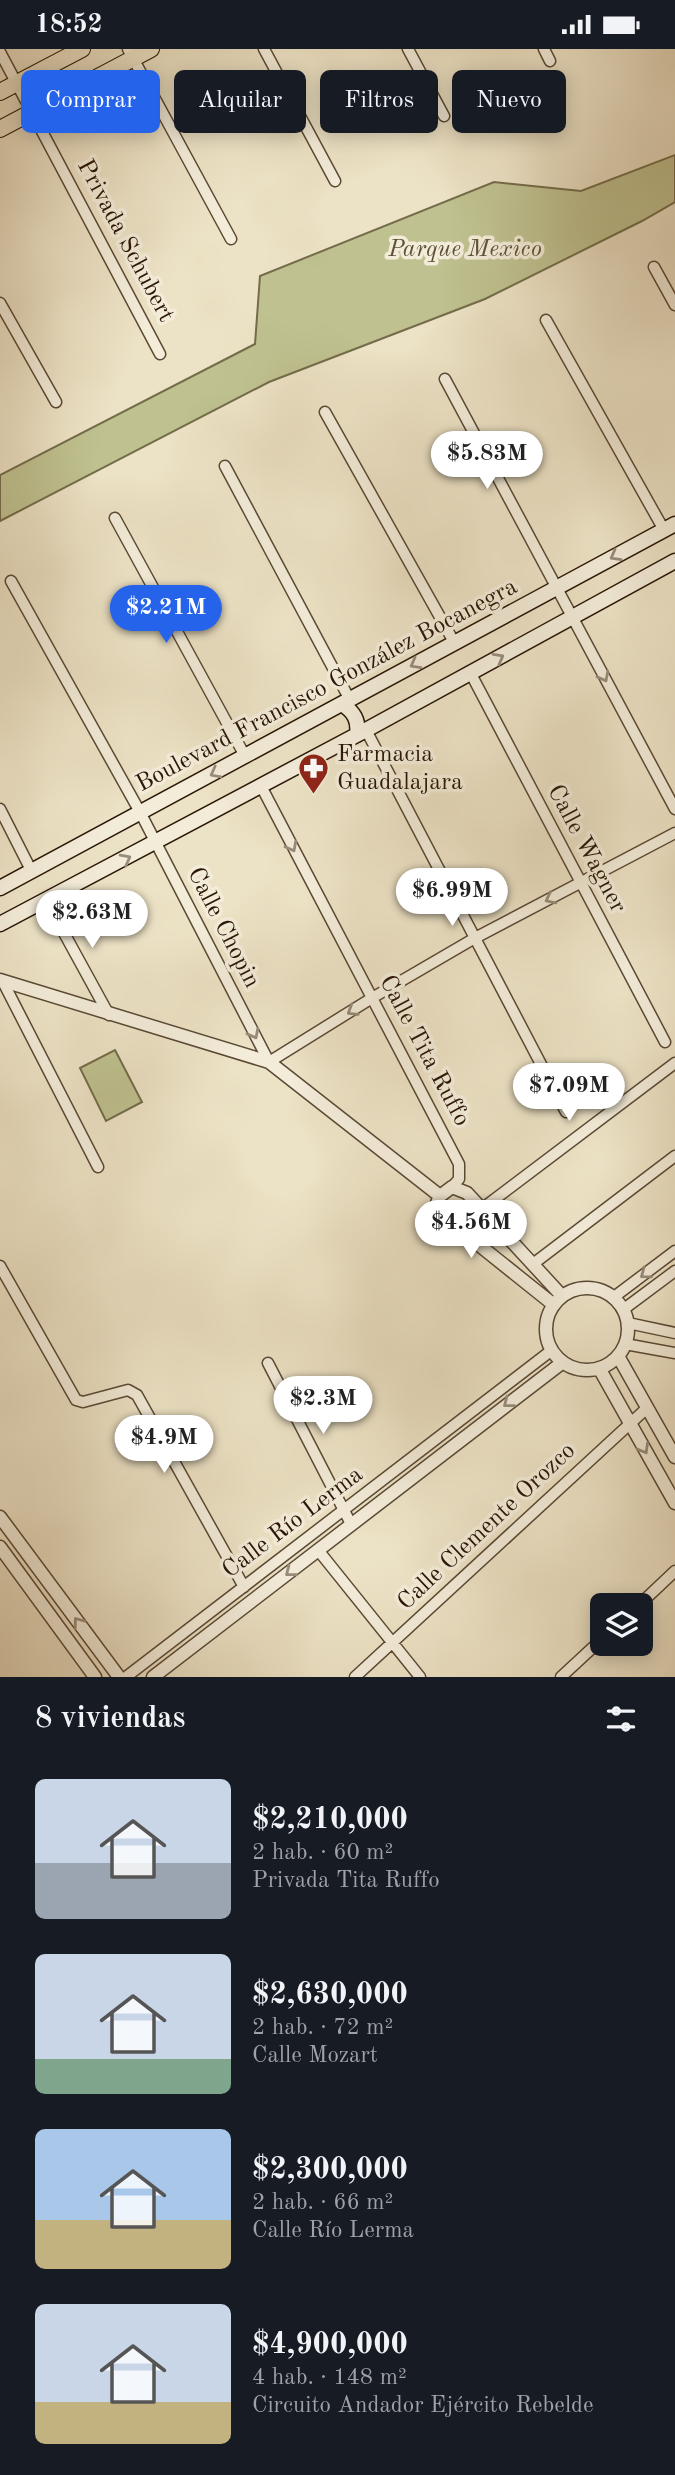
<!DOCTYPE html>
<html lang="es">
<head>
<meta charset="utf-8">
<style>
	:root { --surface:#171b24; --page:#242831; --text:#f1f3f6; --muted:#9ea1a6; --accent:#2563eb }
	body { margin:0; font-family:"Old Standard TT",serif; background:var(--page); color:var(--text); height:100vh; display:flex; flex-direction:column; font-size:26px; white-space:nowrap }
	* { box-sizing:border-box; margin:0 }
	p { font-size:23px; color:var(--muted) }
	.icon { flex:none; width:38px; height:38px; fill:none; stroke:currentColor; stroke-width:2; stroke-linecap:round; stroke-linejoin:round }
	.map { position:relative; height:1628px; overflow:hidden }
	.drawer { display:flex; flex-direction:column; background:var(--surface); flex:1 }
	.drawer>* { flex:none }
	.banner { position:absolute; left:21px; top:21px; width:634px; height:63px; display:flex; gap:14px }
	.fabs { position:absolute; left:590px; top:1544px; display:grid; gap:14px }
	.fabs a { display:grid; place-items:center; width:63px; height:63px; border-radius:10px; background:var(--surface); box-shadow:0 4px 18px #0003; font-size:35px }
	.price { position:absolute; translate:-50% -60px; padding:0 16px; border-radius:24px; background:#fff; color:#222; font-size:23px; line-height:46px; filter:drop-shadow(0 2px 4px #0008) }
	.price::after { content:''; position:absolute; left:50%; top:42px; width:21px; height:16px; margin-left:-10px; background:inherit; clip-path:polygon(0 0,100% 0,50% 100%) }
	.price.selected { background:var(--accent); color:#fff }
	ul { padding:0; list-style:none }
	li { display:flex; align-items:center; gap:21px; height:175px; padding:0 35px }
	li span { display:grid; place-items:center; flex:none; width:196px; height:140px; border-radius:10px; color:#555 }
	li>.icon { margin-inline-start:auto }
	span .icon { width:84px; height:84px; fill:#fffc; stroke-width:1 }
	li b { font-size:30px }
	h2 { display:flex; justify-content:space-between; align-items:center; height:84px; padding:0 35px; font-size:30px }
	.pill { padding:0 24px; border-radius:10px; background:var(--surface); box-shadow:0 4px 18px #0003; font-size:24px; line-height:63px }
	.pill.selected { background:var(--accent); color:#fff }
	.status { display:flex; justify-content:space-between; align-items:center; height:49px; padding:0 35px; background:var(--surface); direction:ltr }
	.status svg { height:19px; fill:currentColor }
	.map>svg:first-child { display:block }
	.green { fill:#bfc190; stroke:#746c4a; stroke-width:2 }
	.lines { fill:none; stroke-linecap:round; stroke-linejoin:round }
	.minor-casing { stroke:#5a4935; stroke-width:13 }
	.tertiary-casing { stroke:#5a4935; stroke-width:15 }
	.secondary-casing { stroke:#291605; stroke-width:17 }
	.primary-casing { stroke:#291605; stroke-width:18 }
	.minor { stroke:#f3ecd9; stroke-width:10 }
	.tertiary { stroke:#f3ecd9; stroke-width:12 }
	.secondary { stroke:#f3ecd9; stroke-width:14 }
	.primary { stroke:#ece2c5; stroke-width:16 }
	.oneway { stroke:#988c7a }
	.labels { text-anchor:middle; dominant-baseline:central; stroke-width:7; stroke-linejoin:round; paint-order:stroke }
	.street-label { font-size:24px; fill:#291605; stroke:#f3ecd9 }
	.park-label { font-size:24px; font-style:italic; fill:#5e5236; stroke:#f3ecd9 }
	.poi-label { font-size:24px; fill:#291605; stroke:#f3ecd9; text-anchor:start }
</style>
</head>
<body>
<div class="status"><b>18:52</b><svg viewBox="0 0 49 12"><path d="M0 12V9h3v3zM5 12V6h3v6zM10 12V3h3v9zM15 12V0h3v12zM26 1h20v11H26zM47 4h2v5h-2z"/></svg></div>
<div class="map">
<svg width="675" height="1628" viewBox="0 0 675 1628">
	<rect width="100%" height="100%" fill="#ece2c5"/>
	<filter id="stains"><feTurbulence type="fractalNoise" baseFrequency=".00286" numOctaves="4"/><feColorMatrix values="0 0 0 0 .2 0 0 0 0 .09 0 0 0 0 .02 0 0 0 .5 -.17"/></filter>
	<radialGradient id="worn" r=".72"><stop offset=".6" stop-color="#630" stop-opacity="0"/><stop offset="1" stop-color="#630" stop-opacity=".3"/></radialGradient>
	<path class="green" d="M675,106V153L642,172L485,250L269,333L0,472V426L255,295L260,227L494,133L581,142Z
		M115,1001L142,1053L106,1072L80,1019Z"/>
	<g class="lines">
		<defs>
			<path id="minor" d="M128,0L231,190
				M264,0L335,132
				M408,0L444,67
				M544,0L550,12
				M0,3L160,305
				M654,218L675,256
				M0,254L56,353
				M546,271L664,481
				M445,330L675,760
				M325,363L454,593
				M225,417L350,651
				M115,469L245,707
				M11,532L140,763L269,1013L372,949L475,889L675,784
				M471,625L665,993
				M366,681L566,1063
				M261,737L459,1115V1130L452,1138
				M0,760L32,823
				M46,851L109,966
				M2,931L98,1118
				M483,1159L675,1014
				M533,1215L675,1107
				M0,1217L76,1351L83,1353L128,1341L137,1346L244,1538
				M614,1248L675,1202
				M624,1260L675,1222
				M628,1274L675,1284
				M625,1295L675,1304
				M268,1314L351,1475
				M318,1501L420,1628
				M639,1556L675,1522
				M126,1628L552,1301
				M355,1628L647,1359
				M561,1628L602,1590"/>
			<path id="tertiary" d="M0,931L269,1013L440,1147
				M546 1280a41 41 0 1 1 82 0a41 41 0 1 1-82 0Z
				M554,1256L444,1168L437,1154L440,1147L452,1138L467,1144L562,1247
				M618,1307L675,1408
				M599,1319L675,1454
				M0,1468L119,1628
				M0,1498L95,1628
				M153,1628L563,1313"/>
			<path id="secondary" d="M342,655C354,663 359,671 357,686
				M0,839L675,475
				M0,875L366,681L675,512"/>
			<path id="primary" d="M0,43L82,0
				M0,80L151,0"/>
		</defs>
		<use href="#minor" class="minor-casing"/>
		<use href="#tertiary" class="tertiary-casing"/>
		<use href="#secondary" class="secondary-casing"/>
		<use href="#primary" class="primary-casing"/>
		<use href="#minor" class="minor"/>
		<use href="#tertiary" class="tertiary"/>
		<use href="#secondary" class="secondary"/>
		<use href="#primary" class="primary"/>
	</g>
	<defs><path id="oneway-chevron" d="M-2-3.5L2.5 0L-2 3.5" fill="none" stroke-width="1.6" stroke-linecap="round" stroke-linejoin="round" transform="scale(1.75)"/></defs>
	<g class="oneway">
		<use href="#oneway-chevron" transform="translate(615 507) rotate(151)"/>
		<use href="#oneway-chevron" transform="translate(499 609) rotate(-29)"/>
		<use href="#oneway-chevron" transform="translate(415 615) rotate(151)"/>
		<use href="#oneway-chevron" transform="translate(604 628) rotate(62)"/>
		<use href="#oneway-chevron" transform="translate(215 724) rotate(152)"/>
		<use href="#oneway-chevron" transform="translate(292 798) rotate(62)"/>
		<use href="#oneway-chevron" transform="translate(126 810) rotate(-28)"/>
		<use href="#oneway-chevron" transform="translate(550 850) rotate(153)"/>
		<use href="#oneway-chevron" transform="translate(352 962) rotate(148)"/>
		<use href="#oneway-chevron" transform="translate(254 985) rotate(63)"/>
		<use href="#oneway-chevron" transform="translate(645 1225) rotate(143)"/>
		<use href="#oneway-chevron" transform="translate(508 1354) rotate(142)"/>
		<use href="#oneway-chevron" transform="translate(644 1400) rotate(60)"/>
		<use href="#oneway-chevron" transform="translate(290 1523) rotate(142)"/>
		<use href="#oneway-chevron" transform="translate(78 1573) rotate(-127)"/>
	</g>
	<defs>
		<symbol id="pharmacy-pin" viewBox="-11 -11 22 30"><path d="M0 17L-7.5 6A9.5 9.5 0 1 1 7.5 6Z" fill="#8f2418" stroke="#f3ecd9"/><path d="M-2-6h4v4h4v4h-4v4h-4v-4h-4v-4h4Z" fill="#fff"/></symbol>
	</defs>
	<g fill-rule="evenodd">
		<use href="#pharmacy-pin" x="296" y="702" width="35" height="47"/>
	</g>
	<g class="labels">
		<g class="street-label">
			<text transform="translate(125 192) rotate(62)">Privada Schubert</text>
			<text transform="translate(327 637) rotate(-28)">Boulevard Francisco González Bocanegra</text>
			<text transform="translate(586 800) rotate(62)">Calle Wagner</text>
			<text transform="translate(223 879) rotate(63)">Calle Chopin</text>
			<text transform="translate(424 1002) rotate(62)">Calle Tita Ruffo</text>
			<text transform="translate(293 1474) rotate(-37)">Calle Río Lerma</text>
			<text transform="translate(487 1478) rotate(-43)">Calle Clemente Orozco</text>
		</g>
		<g class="park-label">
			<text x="465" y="201">Parque Mexico</text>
		</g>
		<g class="poi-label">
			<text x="337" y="706">Farmacia<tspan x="337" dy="28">Guadalajara</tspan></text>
		</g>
	</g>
	<rect width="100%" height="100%" filter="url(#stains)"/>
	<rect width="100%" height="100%" fill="url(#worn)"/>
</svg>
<div class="fabs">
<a><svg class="icon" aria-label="layers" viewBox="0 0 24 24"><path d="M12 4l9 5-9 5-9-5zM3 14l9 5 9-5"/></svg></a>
</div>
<b class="price" style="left:487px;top:442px">$5.83M</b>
<b class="price selected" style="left:166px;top:596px">$2.21M</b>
<b class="price" style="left:452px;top:879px">$6.99M</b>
<b class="price" style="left:92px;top:901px">$2.63M</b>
<b class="price" style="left:569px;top:1074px">$7.09M</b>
<b class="price" style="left:471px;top:1211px">$4.56M</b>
<b class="price" style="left:323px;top:1387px">$2.3M</b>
<b class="price" style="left:164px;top:1426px">$4.9M</b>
<div class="banner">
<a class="pill selected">Comprar</a>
<a class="pill">Alquilar</a>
<a class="pill">Filtros</a>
<a class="pill">Nuevo</a>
</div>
</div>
<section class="drawer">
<h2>8 viviendas<svg class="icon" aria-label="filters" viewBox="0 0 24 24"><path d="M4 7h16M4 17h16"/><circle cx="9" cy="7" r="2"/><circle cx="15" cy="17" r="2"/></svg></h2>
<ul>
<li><span style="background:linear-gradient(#c9d6e8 60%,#9aa5b1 0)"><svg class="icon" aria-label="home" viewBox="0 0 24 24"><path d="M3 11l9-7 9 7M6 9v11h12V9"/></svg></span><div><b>$2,210,000</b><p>2 hab. · 60 m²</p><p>Privada Tita Ruffo</p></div></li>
<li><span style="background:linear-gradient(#c9d6e8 75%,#7fa58c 0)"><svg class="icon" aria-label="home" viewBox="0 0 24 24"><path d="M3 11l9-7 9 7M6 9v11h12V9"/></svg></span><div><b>$2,630,000</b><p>2 hab. · 72 m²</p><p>Calle Mozart</p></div></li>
<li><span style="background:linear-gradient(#a9c7e8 65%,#c2b280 0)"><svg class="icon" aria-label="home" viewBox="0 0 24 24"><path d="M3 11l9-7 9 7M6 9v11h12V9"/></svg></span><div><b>$2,300,000</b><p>2 hab. · 66 m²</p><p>Calle Río Lerma</p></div></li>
<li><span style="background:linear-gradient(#c9d6e8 70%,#c2b280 0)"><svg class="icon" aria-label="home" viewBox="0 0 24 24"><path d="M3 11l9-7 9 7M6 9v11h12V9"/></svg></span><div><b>$4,900,000</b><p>4 hab. · 148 m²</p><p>Circuito Andador Ejército Rebelde</p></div></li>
</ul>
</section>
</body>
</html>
